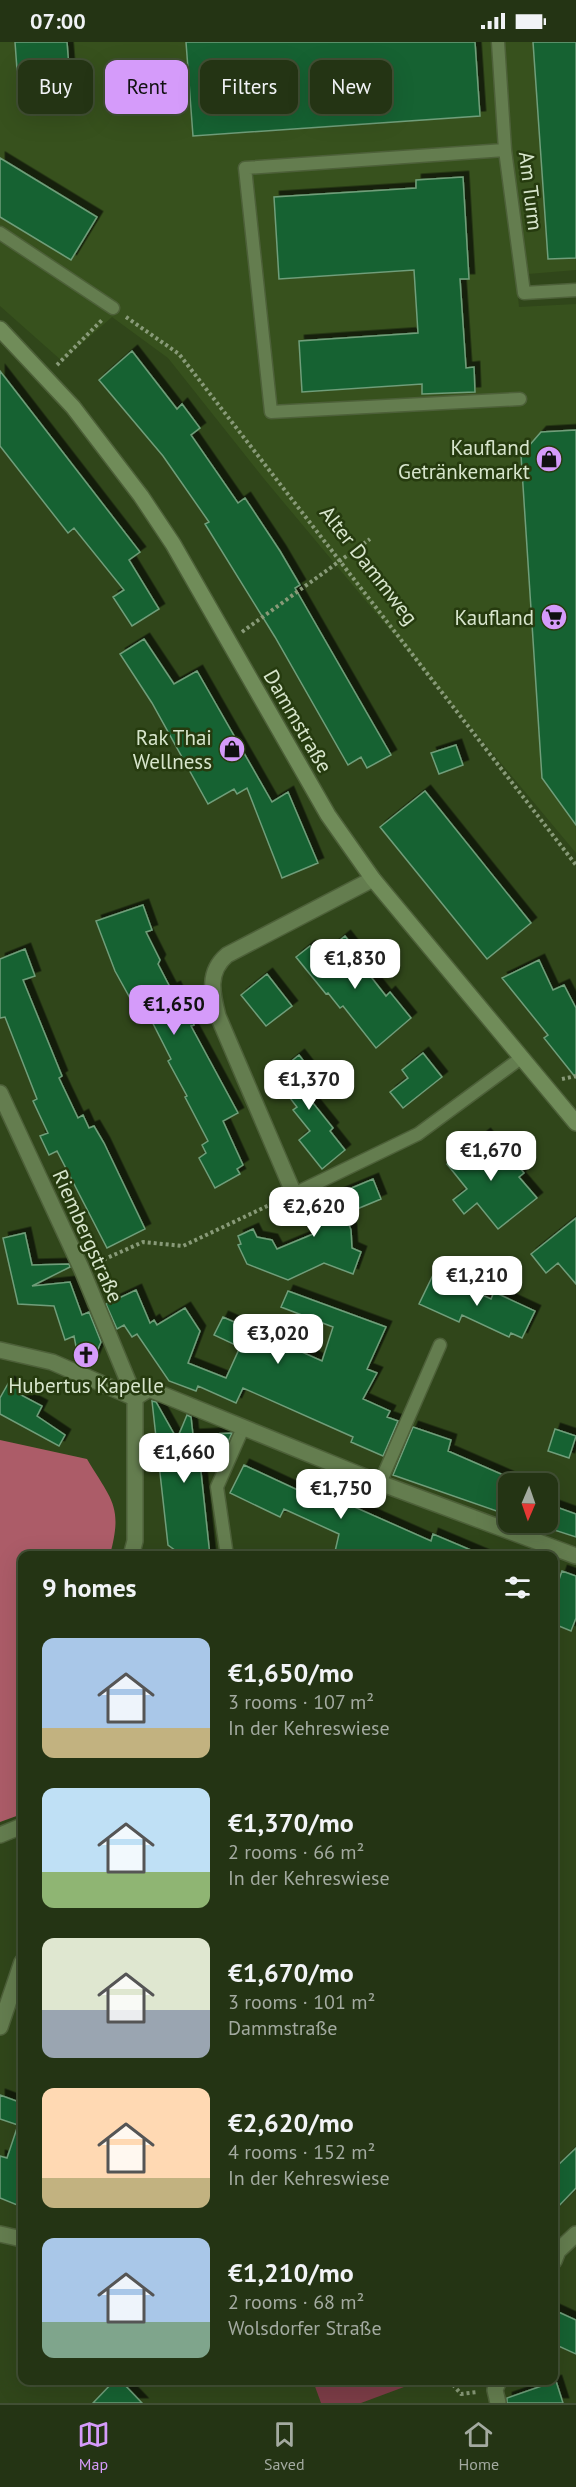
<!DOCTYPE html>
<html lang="en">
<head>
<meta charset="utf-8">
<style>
	:root { --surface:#243414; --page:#303f22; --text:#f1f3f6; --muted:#a3aaa0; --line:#414f34; --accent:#d59bfa }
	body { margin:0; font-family:"PT Sans",sans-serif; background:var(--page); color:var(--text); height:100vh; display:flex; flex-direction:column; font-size:22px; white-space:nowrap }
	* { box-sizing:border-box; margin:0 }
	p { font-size:20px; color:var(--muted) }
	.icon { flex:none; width:33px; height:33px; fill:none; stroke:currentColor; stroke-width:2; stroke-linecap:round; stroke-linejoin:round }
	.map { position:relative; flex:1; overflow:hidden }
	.panel { position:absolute; left:18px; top:1509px; width:540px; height:834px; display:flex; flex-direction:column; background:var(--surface); border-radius:12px; box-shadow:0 6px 24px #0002,0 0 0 2px var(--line) }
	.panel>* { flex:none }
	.hud { position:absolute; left:18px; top:18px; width:540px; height:54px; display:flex; gap:12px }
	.needle { width:39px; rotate:182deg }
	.fabs { position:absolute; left:498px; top:1431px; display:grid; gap:12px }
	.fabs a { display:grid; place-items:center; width:60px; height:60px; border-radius:12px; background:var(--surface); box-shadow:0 6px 24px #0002,0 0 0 2px var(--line); font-size:30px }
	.price { position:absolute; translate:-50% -51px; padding:0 14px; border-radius:12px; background:#fff; color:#222; font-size:20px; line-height:39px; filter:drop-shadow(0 2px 3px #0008) }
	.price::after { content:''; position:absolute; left:50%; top:36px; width:18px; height:14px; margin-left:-9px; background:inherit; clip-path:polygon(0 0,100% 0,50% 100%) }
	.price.on { background:var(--accent); color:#111 }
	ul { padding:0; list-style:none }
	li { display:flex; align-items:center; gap:18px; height:150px; padding:0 24px }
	li span { display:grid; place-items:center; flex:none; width:168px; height:120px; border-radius:12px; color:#555 }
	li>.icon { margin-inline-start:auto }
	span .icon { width:72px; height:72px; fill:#fffc; stroke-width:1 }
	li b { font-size:26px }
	h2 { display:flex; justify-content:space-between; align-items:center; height:72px; padding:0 24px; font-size:26px }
	.chip { padding:0 21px; border-radius:12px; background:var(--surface); box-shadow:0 6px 24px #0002,0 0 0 2px var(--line); font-size:21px; line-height:54px }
	.chip.on { background:var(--accent); color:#111 }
	.status { display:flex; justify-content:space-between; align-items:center; height:42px; padding:0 30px; background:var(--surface); direction:ltr }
	.status svg { height:16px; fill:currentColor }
	.dock { display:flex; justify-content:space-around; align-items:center; height:84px; border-top:2px solid var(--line); background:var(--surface); font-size:16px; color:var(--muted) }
	.dock a { display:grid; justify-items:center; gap:3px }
	.dock .on { color:var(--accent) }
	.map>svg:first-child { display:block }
	.built { fill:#37511d }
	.green { fill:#7c3d47 }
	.forest { fill:#ac5c68 }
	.building { fill:#176233; stroke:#6f9e7a; stroke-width:1.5; filter:url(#shadow) }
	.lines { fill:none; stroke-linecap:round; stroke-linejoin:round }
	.lane-casing { stroke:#4d6039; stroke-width:15 }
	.street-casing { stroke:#4d6039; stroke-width:18 }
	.secondary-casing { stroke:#4d6039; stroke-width:18 }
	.path { stroke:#889a78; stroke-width:4; stroke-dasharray:3 3; stroke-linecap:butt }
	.lane { stroke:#647d4f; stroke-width:12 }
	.street { stroke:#647d4f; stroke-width:15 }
	.secondary { stroke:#708c59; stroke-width:15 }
	.labels { text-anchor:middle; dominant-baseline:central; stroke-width:5; stroke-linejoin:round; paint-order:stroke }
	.street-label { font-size:21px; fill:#d7e5cc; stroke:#263b0f }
	.poi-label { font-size:21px; fill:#d7e5cc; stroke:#263b0f; text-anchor:end }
</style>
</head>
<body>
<div class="status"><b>07:00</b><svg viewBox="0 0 49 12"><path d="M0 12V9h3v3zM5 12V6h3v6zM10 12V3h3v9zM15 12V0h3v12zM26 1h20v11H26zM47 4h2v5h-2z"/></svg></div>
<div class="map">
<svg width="576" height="2361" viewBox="0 0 576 2361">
	<defs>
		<filter id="shadow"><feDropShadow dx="5.5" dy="-5.5" stdDeviation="0" flood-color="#0009"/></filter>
	</defs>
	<rect width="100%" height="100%" fill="#30461a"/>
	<path class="built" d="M0,0H576V228L516,233L519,265L576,262V811L265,438L168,316L112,275L62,319L0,264Z"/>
	<path class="green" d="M313,2339H401L404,2345L361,2361H321Z"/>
	<path class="forest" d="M0,1398L87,1417C112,1459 123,1464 110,1513L22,1514V1772L0,1780Z"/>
	<path class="building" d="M15,0H67L71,51L19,55Z
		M186,0H475L480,74L193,94Z
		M533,0H576V216L548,217Z
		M0,116L97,175L71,218L0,175Z
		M463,135L469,237H460L466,326L474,325L475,350L422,352V342L302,350L299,299L418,291L414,228L279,237L274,155L416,146V138Z
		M132,309L177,367L182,362L200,386L191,393L238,461L245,456L280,509L300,543L295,546L391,713L367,726L361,715L348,723L275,595L205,482L209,480L163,414L99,338Z
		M0,329L140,510L129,518L159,567L132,584L113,555L124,548L74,486L68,491L0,404Z
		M576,388V783L542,736L521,413L541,390Z
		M144,597L174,642L197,629L272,760L288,750L318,821L282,836L247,746L237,752L234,747L208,762L152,661L120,612Z
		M456,703L463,723L439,732L431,711Z
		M425,749L531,881L487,917L380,785Z
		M143,863L152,888L146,890L160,918L158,922L171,947L175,945L194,983L191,984L238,1071L223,1079L243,1123L237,1127L240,1132L215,1146L199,1116L206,1111L202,1103L208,1099L185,1055L187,1054L168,1019L171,1017L138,952L130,956L115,929L96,879Z
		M345,894L368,923L364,926L386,954L390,950L411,976L376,1006L343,964L340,966L328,951L326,952L296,915L310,904L319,915Z
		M25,907L35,934L23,938L62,1034L59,1036L78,1076L83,1073L89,1086L94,1084L104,1101L145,1187L107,1206L57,1109L49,1113L40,1094L48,1091L33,1059L37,1057L5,975L0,976V917Z
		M539,918L553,948L564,943L576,966V1036L544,996L548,993L502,936Z
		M267,932L292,964L266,984L241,953Z
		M423,1011L442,1035L403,1066L390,1050L408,1036L402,1028Z
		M299,1013L324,1045L309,1056L333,1086L330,1089L345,1108L322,1127L299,1098L310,1089L293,1068L297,1065L273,1034Z
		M485,1092L501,1111L505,1108L524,1131L519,1135L537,1156L498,1187L477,1161L464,1172L453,1158L467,1147L447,1122Z
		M373,1137L381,1157L345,1172L351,1188L352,1206L361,1210L353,1232L324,1221L288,1238L247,1222L238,1203L241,1202L238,1194L253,1187L257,1195L272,1198L277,1207L313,1192L311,1188L314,1185L312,1179L317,1177L311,1163Z
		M576,1176V1242L558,1221L546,1231L531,1212Z
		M25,1191L32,1223L69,1222L70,1225L32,1244L70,1240L82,1273L89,1270L101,1300L92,1321L78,1315L74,1294L65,1298L54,1264L18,1262L3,1196Z
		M434,1231L491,1257L494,1250L535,1269L522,1296L511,1291L509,1295L462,1273L459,1280L419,1262Z
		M136,1248L150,1281L154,1278L157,1283L185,1266L200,1289L188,1321L226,1336L240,1305L214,1293L223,1275L322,1319L333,1285L281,1265L288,1249L386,1285L367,1327L377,1331L363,1357L390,1369L387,1375L398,1379L383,1414L351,1400L353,1395L243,1346L236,1361L198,1344L196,1349L169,1339L137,1292L132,1295L124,1283L117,1287L106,1262Z
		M9,1340L23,1349L21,1353L42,1364L37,1374L65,1393L59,1404L0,1372V1356Z
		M152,1359L156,1360L177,1397L187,1373L191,1375L193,1393L232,1391L225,1406L199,1411L210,1514H183L168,1503Z
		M413,1385L451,1398L448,1409L508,1435V1473L393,1433Z
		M555,1387L576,1394L569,1416L548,1409Z
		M244,1423L302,1450L305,1443L431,1499L433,1492L485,1514H334L339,1492L284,1467L280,1475L230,1451Z
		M548,1462L576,1472V1495L548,1486Z
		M562,1529L576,1534V1576L571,1589L554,1582V1552Z
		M0,2053L22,2061V2165L0,2156V2114L7,2116L18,2083L0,2077Z
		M576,2106V2146L554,2169V2127Z
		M554,2268L576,2278V2312L554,2302Z
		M115,2338H120L142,2361H93Z
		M556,2339L563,2361H507V2356Z"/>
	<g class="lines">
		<defs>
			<path id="lane" d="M498,0L505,108L524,251L576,248
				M505,108L245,126L271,370L520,357
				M0,191L113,266
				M294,1152L418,1092L521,1016
				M380,1441L440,1303
				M227,1514L217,1445L243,1386"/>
			<path id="street" d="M0,1051L82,1228L135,1356V1499L131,1514
				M294,1152L218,974C212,951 207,930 227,913L373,837
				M0,1308L52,1320L135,1356
				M135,1356L149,1347L380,1441L576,1514
				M0,1793L22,1784
				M0,1985L22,1920
				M0,2192L22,2197
				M554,2219L558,2209L576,2192
				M498,2361L495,2348L499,2338"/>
			<path id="secondary" d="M0,287L73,365L141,454L173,502L328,773L373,837L576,1081"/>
		</defs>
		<use href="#lane" class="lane-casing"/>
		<use href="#street" class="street-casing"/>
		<use href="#secondary" class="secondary-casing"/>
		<path class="path" d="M126,275L179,312L576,823
			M57,323L102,278
			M242,590L370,497
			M562,1037L576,1034
			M98,1220L143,1200L183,1204L280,1158
			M449,2338L461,2352L477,2350"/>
		<use href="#lane" class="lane"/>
		<use href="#street" class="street"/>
		<use href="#secondary" class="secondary"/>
	</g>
	<defs>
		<symbol id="shop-disc" viewBox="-11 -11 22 22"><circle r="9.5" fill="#d59bfa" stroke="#263b0f"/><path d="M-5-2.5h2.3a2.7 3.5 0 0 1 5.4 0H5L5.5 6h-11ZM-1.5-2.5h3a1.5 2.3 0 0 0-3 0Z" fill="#111"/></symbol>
		<symbol id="supermarket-disc" viewBox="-11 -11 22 22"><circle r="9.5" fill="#d59bfa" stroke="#263b0f"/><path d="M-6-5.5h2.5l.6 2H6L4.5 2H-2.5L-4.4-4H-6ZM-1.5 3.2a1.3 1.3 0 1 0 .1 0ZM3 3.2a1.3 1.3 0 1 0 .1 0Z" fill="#111"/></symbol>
		<symbol id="church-disc" viewBox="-11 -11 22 22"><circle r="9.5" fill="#d59bfa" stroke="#263b0f"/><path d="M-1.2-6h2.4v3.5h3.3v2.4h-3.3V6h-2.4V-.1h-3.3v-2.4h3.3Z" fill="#111"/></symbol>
	</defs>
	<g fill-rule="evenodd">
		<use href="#shop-disc" x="534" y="402" width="30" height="30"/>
		<use href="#supermarket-disc" x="539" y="560" width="30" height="30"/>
		<use href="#shop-disc" x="217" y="692" width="30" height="30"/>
		<use href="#church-disc" x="71" y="1298" width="30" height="30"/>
	</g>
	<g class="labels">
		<g class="street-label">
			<text transform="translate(531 149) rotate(83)">Am Turm</text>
			<text transform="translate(369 523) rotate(52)">Alter Dammweg</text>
			<text transform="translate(298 679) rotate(60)">Dammstraße</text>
			<text transform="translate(88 1194) rotate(66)">Riembergstraße</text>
		</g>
		<g class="poi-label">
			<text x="530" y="405">Kaufland<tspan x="530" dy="24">Getränkemarkt</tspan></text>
			<text x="534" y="575">Kaufland</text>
			<text x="212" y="695">Rak Thai<tspan x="212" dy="24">Wellness</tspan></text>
			<text x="86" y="1343" text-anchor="middle">Hubertus Kapelle</text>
		</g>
	</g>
</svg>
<div class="fabs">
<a><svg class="needle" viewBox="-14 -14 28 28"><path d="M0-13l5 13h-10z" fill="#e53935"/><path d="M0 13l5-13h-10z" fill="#a3aaa0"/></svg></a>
</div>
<b class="price" style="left:355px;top:948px">€1,830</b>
<b class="price on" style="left:174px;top:994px">€1,650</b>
<b class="price" style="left:309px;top:1069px">€1,370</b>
<b class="price" style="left:491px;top:1140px">€1,670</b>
<b class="price" style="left:314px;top:1196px">€2,620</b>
<b class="price" style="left:477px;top:1265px">€1,210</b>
<b class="price" style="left:278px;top:1323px">€3,020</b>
<b class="price" style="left:184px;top:1442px">€1,660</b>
<b class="price" style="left:341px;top:1478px">€1,750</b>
<div class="hud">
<a class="chip">Buy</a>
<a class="chip on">Rent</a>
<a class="chip">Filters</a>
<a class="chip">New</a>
</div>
<section class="panel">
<h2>9 homes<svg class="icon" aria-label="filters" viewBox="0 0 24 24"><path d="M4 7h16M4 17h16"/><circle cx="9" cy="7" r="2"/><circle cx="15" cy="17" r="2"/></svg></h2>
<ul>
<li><span style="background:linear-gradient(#a9c7e8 75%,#c2b280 0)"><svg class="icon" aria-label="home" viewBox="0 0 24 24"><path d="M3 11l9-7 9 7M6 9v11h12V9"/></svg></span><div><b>€1,650/mo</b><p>3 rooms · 107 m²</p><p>In der Kehreswiese</p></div></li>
<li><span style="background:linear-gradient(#bfe0f5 70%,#8fb573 0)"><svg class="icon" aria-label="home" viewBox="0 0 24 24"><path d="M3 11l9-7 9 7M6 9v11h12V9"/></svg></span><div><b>€1,370/mo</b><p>2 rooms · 66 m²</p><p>In der Kehreswiese</p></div></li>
<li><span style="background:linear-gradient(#dfe7d0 60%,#9aa5b1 0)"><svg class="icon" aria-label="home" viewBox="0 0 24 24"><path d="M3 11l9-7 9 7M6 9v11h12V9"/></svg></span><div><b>€1,670/mo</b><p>3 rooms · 101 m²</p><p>Dammstraße</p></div></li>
<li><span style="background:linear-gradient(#ffd9b3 75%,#c2b280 0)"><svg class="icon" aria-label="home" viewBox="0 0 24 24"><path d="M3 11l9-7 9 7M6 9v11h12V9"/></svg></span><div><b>€2,620/mo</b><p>4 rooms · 152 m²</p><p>In der Kehreswiese</p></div></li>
<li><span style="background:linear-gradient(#a9c7e8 70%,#7fa58c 0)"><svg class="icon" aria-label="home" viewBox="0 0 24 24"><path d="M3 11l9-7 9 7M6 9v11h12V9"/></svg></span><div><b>€1,210/mo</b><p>2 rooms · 68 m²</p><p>Wolsdorfer Straße</p></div></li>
</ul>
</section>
</div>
<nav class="dock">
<a class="on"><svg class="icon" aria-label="map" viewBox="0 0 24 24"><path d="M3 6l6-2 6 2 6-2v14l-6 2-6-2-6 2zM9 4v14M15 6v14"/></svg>Map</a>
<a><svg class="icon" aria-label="saved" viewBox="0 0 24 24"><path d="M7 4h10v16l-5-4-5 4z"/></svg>Saved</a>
<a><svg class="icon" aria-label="home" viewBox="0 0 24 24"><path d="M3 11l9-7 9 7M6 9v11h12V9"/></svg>Home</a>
</nav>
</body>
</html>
